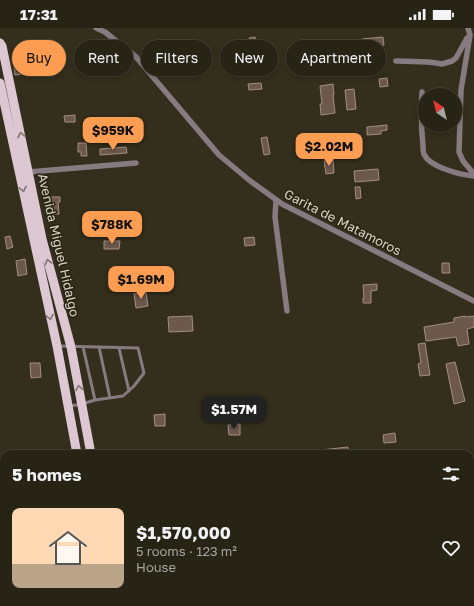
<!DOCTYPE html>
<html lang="en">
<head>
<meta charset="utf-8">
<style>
	:root { --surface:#272315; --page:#332f22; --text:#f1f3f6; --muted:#a4a4a0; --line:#434034; --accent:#fc9d52 }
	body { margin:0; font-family:"Golos Text",sans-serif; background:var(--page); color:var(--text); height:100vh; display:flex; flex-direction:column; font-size:15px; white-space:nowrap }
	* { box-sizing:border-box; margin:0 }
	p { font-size:13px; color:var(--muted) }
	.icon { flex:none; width:22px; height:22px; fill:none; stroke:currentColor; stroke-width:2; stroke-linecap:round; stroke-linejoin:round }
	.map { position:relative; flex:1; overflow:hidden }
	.sheet { position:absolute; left:0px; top:422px; width:474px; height:156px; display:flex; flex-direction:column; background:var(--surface); border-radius:12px 12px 0 0; box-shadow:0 2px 6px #0003,0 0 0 1px var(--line) }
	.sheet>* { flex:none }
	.guide { position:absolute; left:12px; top:12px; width:450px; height:36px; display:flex; gap:8px }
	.needle { width:26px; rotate:325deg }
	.tools { position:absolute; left:418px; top:60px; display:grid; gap:8px }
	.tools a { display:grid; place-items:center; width:44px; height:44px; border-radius:50%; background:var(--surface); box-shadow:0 2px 6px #0003,0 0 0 1px var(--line); font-size:20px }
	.price { position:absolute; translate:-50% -34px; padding:0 9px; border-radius:8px; background:var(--accent); color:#111; font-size:13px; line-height:26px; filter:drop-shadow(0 1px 2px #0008) }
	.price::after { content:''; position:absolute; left:50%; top:24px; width:12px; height:9px; margin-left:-6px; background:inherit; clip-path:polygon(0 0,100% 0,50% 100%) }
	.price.current { background:#222; color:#fff }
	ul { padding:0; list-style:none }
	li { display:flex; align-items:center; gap:12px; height:100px; padding:0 12px }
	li+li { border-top:1px solid var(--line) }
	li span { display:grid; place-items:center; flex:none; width:112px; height:80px; border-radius:8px; color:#555 }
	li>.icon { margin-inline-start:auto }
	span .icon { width:48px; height:48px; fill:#fffc; stroke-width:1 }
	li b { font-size:17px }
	h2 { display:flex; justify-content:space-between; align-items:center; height:48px; padding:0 12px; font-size:17px }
	.pill { padding:0 14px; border-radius:18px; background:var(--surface); box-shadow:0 2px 6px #0003,0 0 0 1px var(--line); font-size:14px; line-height:36px }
	.pill.current { background:var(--accent); color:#111 }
	.status { display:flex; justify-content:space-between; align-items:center; height:28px; padding:0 20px; background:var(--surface); direction:ltr }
	.status svg { height:11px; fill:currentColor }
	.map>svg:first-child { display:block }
	.building { fill:#6d584d; stroke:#a58d82 }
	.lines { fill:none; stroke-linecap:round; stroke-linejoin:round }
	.lane { stroke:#857b80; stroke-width:3 }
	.street { stroke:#857b80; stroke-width:5.5 }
	.secondary { stroke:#b6a6ae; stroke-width:8 }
	.primary { stroke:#dcc7d2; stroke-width:9 }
	.oneway { stroke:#837672 }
	.labels { text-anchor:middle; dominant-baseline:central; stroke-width:3; stroke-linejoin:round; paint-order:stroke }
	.street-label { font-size:13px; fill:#d7d4c8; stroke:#2a2512 }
</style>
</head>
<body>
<div class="status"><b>17:31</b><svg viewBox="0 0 49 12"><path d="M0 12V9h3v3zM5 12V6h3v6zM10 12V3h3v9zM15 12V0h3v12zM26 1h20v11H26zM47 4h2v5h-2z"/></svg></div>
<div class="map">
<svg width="474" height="578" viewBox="0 0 474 578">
	<rect width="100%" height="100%" fill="#342f1c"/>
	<path class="building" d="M255,9L257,17L250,18L249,10Z
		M383,9L384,17L363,19L362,11Z
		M268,20L269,29L260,30L259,21Z
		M19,22L21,39L38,37L39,44L15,47L14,40H16L14,23Z
		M81,25H94V30L81,31Z
		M387,50L388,58L380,59L379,51Z
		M261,55L262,61L249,62L248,56Z
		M333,56L334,67H333L335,85L321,87L320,76H322L320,58Z
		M354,61L356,81L347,82L345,62Z
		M75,87V94H65L64,88Z
		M387,97V102L381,103V106L367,107V99Z
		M267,109L270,126L264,127L261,110Z
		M78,115H86L87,128H81V124H78Z
		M126,119L127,125L100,127V121Z
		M333,131L334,145L326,146L324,133Z
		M378,141L379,152L355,154L354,143Z
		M355,159H360L361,170L356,171Z
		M49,169H60V174H58L59,186H52L51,175H50Z
		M10,208L13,219L7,221L5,209Z
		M254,209L255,217L245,218L244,210Z
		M104,213H120L119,221H104Z
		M25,231L27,246L18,248L16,233Z
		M442,235H449L450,245H442Z
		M377,256V262L371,263V275H363V270H364L363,257Z
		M146,264L148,278L136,280L134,266Z
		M192,288L193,303L169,304L168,289Z
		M465,288V289L474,288V299L467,301L469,316L458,318L456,309L426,313L424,299L454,294V290Z
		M425,315L430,347L420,348L418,336L421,335L418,316Z
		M455,334L465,373L454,376L446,336Z
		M30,335H40L41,349L31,350Z
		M165,386V398H155L154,387Z
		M240,396V407H229L228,397Z
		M395,405L396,414L384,415L383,407Z
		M348,419V426H321V422Z"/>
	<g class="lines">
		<path class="lane" d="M58,318L138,320L144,345L134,358L123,368L95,372L82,376L70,378
			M83,319L95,372
			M99,319L110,370
			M119,320L129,363"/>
		<path class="street" d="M96,0L105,4L136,29L219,127L249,152L282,176L474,273
			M468,0L470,7L461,62L459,124L463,133L474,146
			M396,33L428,34L436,35L442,36L452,33L456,30L467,10
			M422,64C421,81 421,99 423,117C423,120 423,124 424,126C429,139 461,147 474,148
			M28,144L136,135
			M276,172L275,189L287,283
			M470,545H474
			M0,557L4,566
			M8,574L9,578"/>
		<path class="secondary" d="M470,481L474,480
			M148,578L151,574"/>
		<path class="primary" d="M0,15L2,18L42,211L71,319L91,426
			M0,55L57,318L77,426
			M0,536L4,535
			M106,574L107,578"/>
	</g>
	<defs><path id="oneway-chevron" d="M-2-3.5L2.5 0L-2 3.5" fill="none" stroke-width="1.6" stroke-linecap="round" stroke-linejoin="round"/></defs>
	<g class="oneway">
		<use href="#oneway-chevron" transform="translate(21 107) rotate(-102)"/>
		<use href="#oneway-chevron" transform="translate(23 161) rotate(78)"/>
		<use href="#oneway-chevron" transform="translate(48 234) rotate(-105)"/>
		<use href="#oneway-chevron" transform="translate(50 289) rotate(78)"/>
		<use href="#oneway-chevron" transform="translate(79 360) rotate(-101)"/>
	</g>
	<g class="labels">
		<g class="street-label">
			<text transform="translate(343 194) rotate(27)">Garita de Matamoros</text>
			<text transform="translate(59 217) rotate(77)">Avenida Miguel Hidalgo</text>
		</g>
	</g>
</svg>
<div class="tools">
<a><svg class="needle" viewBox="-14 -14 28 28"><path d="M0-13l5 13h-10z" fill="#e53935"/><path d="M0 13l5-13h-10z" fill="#a4a4a0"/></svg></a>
</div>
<b class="price" style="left:113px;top:123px">$959K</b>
<b class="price" style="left:329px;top:139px">$2.02M</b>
<b class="price" style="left:112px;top:217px">$788K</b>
<b class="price" style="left:141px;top:272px">$1.69M</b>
<b class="price current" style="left:234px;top:402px">$1.57M</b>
<div class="guide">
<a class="pill current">Buy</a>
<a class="pill">Rent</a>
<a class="pill">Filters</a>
<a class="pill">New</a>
<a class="pill">Apartment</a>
</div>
<section class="sheet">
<h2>5 homes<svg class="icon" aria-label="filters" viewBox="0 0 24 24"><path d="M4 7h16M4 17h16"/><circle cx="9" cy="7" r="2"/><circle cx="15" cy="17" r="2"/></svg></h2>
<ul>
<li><span style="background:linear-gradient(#ffd9b3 70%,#b9a48a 0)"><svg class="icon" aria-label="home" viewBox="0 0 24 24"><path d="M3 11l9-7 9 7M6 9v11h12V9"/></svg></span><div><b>$1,570,000</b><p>5 rooms · 123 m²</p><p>House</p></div><svg class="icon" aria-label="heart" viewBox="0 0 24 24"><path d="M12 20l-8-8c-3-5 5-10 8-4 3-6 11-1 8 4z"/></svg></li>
</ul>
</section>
</div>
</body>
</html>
